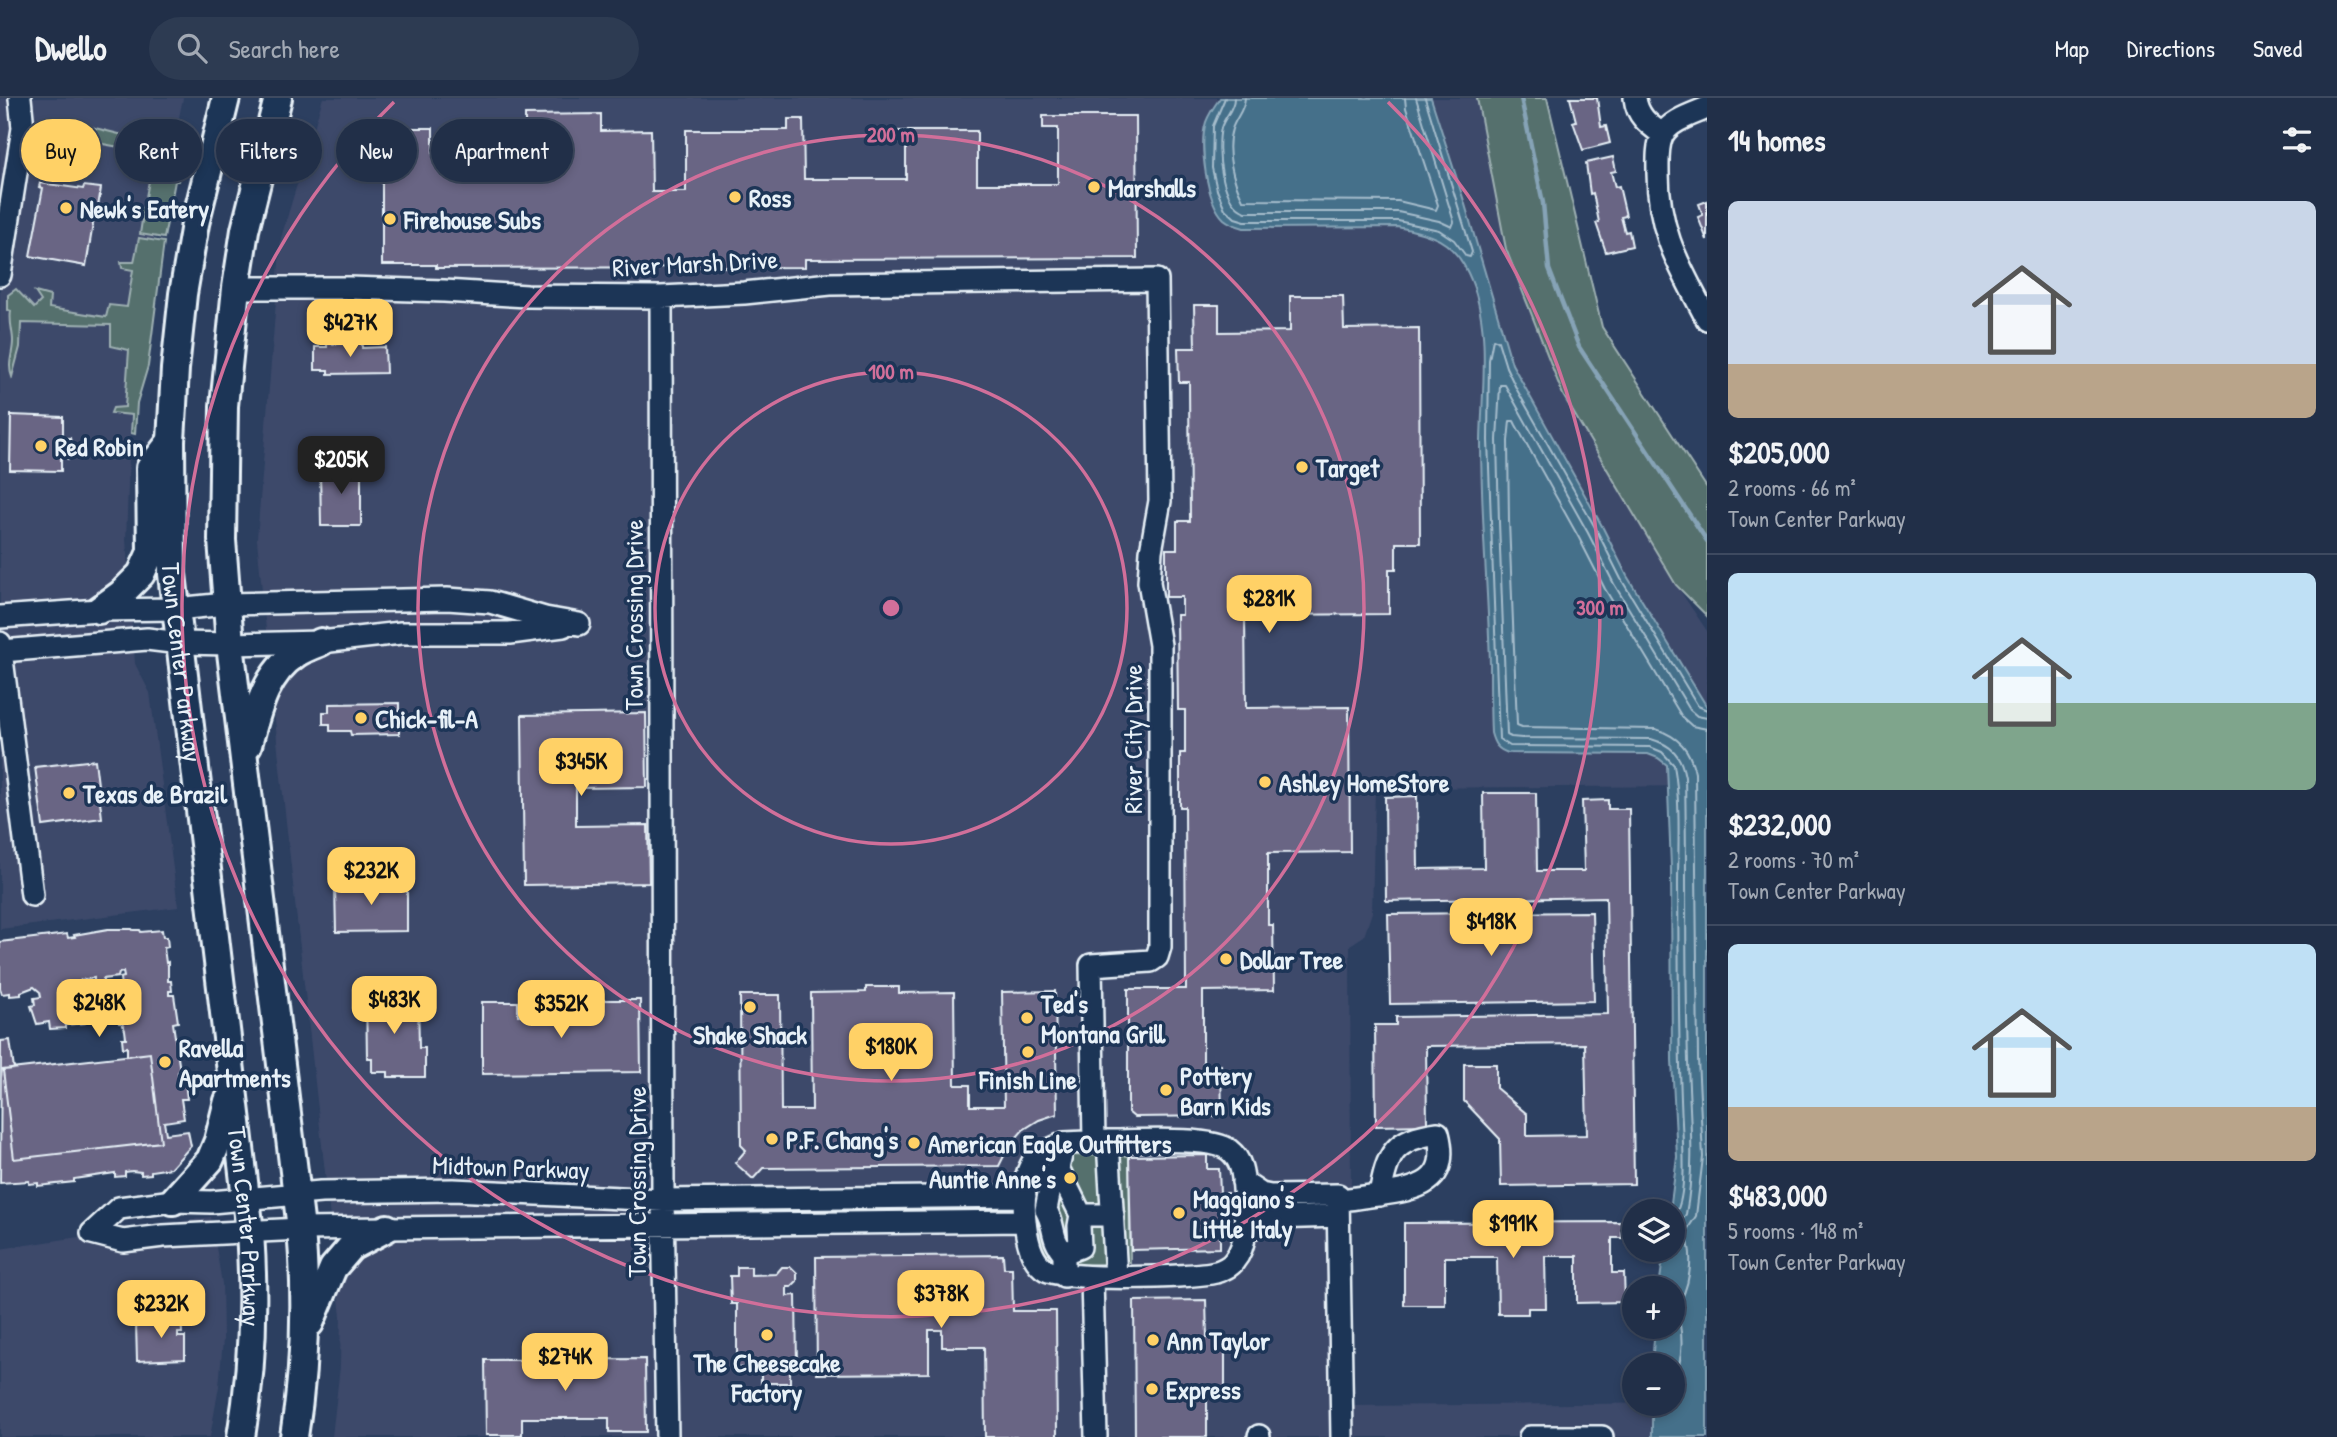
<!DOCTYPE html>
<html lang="en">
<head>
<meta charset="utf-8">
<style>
	:root { --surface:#212f48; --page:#2d3b52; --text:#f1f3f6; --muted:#a2a9b4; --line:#3e4a60; --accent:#ffd166 }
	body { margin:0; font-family:"Patrick Hand",sans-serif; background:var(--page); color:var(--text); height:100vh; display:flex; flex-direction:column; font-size:26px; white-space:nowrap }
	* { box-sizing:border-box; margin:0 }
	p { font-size:23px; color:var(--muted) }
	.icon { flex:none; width:38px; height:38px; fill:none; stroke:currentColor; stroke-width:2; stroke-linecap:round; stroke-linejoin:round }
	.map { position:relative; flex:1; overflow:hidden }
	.panel { display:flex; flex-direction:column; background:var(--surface); width:630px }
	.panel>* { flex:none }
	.hud { position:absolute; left:21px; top:21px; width:665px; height:63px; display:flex; gap:14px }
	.fabs { position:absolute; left:1622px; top:1101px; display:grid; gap:14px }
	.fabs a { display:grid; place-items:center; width:63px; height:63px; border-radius:50%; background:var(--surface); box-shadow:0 4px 10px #0003,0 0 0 2px var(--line); font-size:35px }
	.price { position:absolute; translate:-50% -60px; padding:0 16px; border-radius:14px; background:var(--accent); color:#111; font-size:23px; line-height:46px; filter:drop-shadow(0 2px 4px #0008) }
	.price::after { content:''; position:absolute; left:50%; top:42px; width:21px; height:16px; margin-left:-10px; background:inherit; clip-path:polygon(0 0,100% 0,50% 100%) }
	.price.active { background:#222; color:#fff }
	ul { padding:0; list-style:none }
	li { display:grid; align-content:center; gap:14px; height:371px; padding:0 21px }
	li+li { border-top:2px solid var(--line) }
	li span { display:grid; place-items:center; height:217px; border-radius:10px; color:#555 }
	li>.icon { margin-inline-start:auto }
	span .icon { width:126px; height:126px; fill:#fffc; stroke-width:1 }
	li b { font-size:30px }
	h2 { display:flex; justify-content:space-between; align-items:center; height:84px; padding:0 21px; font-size:30px }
	.pill { padding:0 24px; border-radius:32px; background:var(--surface); box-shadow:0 4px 10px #0003,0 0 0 2px var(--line); font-size:24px; line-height:63px }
	.pill.active { background:var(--accent); color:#111 }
	header { display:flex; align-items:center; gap:42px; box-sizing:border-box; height:98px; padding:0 35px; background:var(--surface); border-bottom:2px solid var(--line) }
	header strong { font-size:33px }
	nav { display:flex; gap:38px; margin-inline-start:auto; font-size:24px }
	.search { width:490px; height:63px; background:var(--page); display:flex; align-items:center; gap:18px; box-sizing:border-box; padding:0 24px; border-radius:38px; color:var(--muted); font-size:26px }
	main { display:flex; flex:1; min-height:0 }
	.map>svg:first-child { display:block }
	.built { fill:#3e4a6b }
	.green { fill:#546f6d; stroke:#9eb0b2; stroke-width:2 }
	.water { fill:#446f8a; stroke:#86a3b6; stroke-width:2 }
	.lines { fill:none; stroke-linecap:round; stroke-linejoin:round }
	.shore { stroke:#a6bdcc; stroke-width:2 }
	.stream { stroke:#86a3b6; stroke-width:4.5 }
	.building { fill:#696584; stroke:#e8f1f8; stroke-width:2 }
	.minor-casing { stroke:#e8f1f8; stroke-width:26 }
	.major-casing { stroke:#e8f1f8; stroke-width:32 }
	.minor { stroke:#1d3557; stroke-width:21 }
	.major { stroke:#1d3557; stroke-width:26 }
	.ring { fill:none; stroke:#d16f9a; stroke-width:3.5 }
	.poi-dot { fill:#ffd166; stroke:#1d3557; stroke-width:2.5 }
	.labels { text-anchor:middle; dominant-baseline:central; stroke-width:7; stroke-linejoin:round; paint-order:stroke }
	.poi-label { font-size:26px; font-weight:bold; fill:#e8f1f8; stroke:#1d3557; text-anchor:start }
	.street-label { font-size:26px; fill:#e8f1f8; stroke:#1d3557 }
	.centre { fill:#d16f9a; stroke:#1d3557; stroke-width:3.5 }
	.ring-label { font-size:21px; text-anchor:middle; font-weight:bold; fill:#d16f9a; stroke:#1d3557; stroke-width:7; stroke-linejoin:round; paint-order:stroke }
</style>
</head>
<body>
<header>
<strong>Dwello</strong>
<div class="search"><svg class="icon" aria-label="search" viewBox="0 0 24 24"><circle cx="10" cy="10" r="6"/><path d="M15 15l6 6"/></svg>Search here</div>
<nav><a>Map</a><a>Directions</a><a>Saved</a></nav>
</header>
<main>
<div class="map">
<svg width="1707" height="1339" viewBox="0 0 1707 1339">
	<rect width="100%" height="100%" fill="#2c3f60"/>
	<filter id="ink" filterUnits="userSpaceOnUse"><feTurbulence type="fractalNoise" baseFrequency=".0143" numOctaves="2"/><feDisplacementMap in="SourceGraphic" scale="14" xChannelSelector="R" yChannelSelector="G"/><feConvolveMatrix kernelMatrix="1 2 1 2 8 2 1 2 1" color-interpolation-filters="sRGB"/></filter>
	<g filter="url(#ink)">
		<path class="built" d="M0,0H183L144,187L131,302L126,442L135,566L150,595L178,809L0,831Z
			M323,0H1477L1506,151L1563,297L1676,487L1707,533V688L1375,690L1372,814L1364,838L1350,847L1351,1109L1348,1308L1707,1305V1339H332L340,1269L341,1218L278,651L257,441L281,140Z
			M211,1119L222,1186L223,1241L219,1288L210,1339H0V1151Z"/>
		<path class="green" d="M1477,0H1547L1602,229L1707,390V518L1676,487L1563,297L1506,151Z
			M44,20C54,19 67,22 75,28L83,27L163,47L174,55L182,67L178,83H175L164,140L140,136L143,116L131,113L133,109L144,110L151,72L136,67V52L97,45L95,55L89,57L86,54L87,44L55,38L52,49L38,48L33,41L34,30Z
			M139,140L164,144L148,268L137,305L135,336L131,335L132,317L111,315L113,310L125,309L129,252L111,248V227L21,225L20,249L12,279C7,266 13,256 13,243C13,233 9,225 11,213L8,212V197L16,191L34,210L41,203L35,194L50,198L49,210L106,219L109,207L127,209L133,172L122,170L121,164H134Z
			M1059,1057L1129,1058L1130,1164C1109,1165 1071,1171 1053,1162C1033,1153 1041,1089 1041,1068Z"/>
		<path class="water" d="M1220,0H1431L1464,103L1512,266L1602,428L1627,478L1707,609V1339H1652V1306H1673V1267H1652L1655,1229L1673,1228V1190H1659L1664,1152H1673V1113H1670L1677,1059L1672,962L1671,770L1667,667L1658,660L1648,656L1508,655C1497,651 1494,646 1491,635C1490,612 1490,589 1490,566C1488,492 1481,418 1481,343C1482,289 1492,225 1468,175C1452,141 1431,136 1397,129L1244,130C1237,128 1230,126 1224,121C1206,104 1199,46 1206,24C1209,16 1215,7 1220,0Z"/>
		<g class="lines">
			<path class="shore" d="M1225,0L1213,28L1212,70L1217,92L1225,111L1235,120L1245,123H1398L1439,132L1454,142L1466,158L1470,159L1472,154L1425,0
				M1234,0C1234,12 1224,19 1221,30C1216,52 1221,107 1246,114H1398L1439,123L1452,129L1454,124L1416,0
				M1245,0C1244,13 1236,19 1232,31C1225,52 1233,83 1243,102L1398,103L1436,112L1438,107L1406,10L1405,0
				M1673,1119C1688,1103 1683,1047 1682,1025C1678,946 1679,868 1678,789C1678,750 1681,706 1674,667L1662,654L1650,649L1510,648L1499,641L1488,342L1489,262L1493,241L1498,243L1506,269L1517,292L1596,431L1621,481L1698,608L1707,612
				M1673,1128L1682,1123L1686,1116C1696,1064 1689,1013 1688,962C1685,867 1687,773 1685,679C1681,657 1672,647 1651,641L1522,640L1511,639L1507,637L1499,424L1497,342L1500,287H1505L1588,435L1614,486L1690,612L1697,618L1707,620
				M1673,1282C1684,1264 1684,1230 1675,1211C1690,1192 1695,1158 1685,1135L1696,1118L1703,1059L1698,961L1695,675C1690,651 1679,639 1656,631L1522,629L1517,627L1509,423L1508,343L1510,323H1514L1516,327L1579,440L1605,491L1682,619L1692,628L1707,631"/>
			<path class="stream" d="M1521,0L1543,105L1549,171L1579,249L1707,443"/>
		</g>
		<path class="building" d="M1570,0H1597L1601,29L1606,28L1610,45L1583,52L1573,24L1576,23Z
			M601,16V33L651,32L652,94H686V32H788V21H803L804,81H906V45H892V33H977V86H1058V30H1043V18H1136L1137,160L805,161V169L436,170V167H382V30H433V57H487L499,32H525V17Z
			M1613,59L1616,73L1611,74L1615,89L1619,88L1626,118L1621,119L1625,134L1629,133L1632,148L1606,154L1596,125L1599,124L1593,95L1590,96L1586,65Z
			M40,85L83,91L84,88L101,90L98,109L96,108L86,168L30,158L43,90L39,89Z
			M1707,103V142L1698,119L1703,117L1699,106Z
			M1290,198H1343L1344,231L1419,230L1420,445H1396V471H1389V516L1245,517L1246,610L1349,609L1350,754L1268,755V827H1273L1274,892L1203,893V967H1221L1222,1018L1134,1019L1128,1014V891H1186L1185,709H1180V655H1185V612H1178L1177,517H1182V499H1166V451H1177V423H1190L1189,284H1179L1178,250H1195L1194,207H1219V234L1290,233Z
			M362,245V250L385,249L386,275L328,276V272H315V249H327V246Z
			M11,317L63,319V340H70L73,356L68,361L61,357V373L10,372Z
			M320,369H361V428H321Z
			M399,605V636L351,637L350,633H330V626H323V614H329V606Z
			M646,615L647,689L576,690V728L648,727L649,785L524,787L522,617Z
			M95,662L102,720L43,728L35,669Z
			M1483,695H1536L1537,773H1584L1582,703L1608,702V711H1629L1634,1086L1501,1088L1500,1041L1464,1003V966H1496V990L1527,1016V1038L1587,1037L1585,946L1426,948L1427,1027L1376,1028L1375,927H1396V919L1608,916L1606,799L1386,803L1385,699L1417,698L1418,771L1484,770Z
			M379,779V787L407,786V833L336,834L335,787H362V780Z
			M1592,814L1594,903L1390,906L1388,816Z
			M108,831H132L133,832H140L141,834L162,832L163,839H167L168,849L164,850L166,865L168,864V883H171L172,893H169V897H174L178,924L173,925L180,973L178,974V977L184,976L187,1001H181L184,1021L164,1024L166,1036L188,1033L191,1048L171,1070L151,1073V1076L141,1077V1074L132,1073L125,1074V1078L115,1079V1075L74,1081V1084L38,1088V1085L29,1086V1083L0,1085L1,943L10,942L14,971L3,972L14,1061L161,1044L150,955L127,958V949L123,950L122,940H126L125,932L122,925H119L118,915L121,914V906L118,888H121L120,880L124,879L123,874L119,875L118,879L103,881V884L94,886V880L81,882L76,888V892H81L82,900H85L87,917H84L85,925L65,927V930L50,931L49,924L37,926L31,908L35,907L34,900L41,899L40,894L34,889L21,894V897L10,898V895L2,896L0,890V844L67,836L68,840L75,839L74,837Z
			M866,889H899V895L954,894L955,987H970V1008H1004L1002,894L1055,893L1057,1016L1039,1022L1023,1032L1009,1048L999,1068L763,1070L753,1081L735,1065L746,1052L741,1047L740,897H780L781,1012H812L811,895L866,894Z
			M366,895H389V900L418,899L419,950H425V979H388V974H372V960H367Z
			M604,902H640L641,974L482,976V904H518V917L604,916Z
			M150,955L161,1044L14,1061L3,972Z
			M1207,1057V1071H1219L1220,1095H1228L1229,1135H1220V1150L1131,1152L1129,1058Z
			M1622,1124V1140H1612V1175H1624L1625,1204L1577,1205V1158H1545L1546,1210H1528V1216H1498L1497,1159H1445V1207H1404V1125Z
			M1003,1157L1004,1170H1012L1013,1213H1056L1057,1339H985L984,1249H942V1232H929V1275L817,1276L816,1159Z
			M737,1169H751V1177L776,1176L782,1169H791L797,1175V1183L791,1189H787V1198L796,1197L797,1268H790V1285H761V1269L737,1270V1206H731L730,1178H737Z
			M1206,1202L1207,1240H1225V1295H1207V1339H1135L1134,1203Z
			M162,1216H181L182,1235H178V1239H185V1261L137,1263L136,1225H163Z
			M645,1261L646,1334H609V1320H522V1337H486L485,1262Z"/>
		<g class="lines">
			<defs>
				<path id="minor" d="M1635,0C1637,18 1648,26 1662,36
					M1707,10C1693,16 1669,23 1662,38C1657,49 1658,63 1658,75C1658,135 1680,169 1707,221
					M0,177L23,30L20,0
					M236,190H349L444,193L527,198L661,199L744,195L830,186L1157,182L1160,403L1151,453L1149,484L1160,547V849L1157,859L1151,863L1091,867L1094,1043
					M661,199L663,1102L667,1339
					M0,519L99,512L176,511L226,506L447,501L490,504L545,520L579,526
					M0,545L32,797
					M2,553L147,541L180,545L230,546L321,544L401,535H510L563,528
					M1108,1043C1133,1043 1212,1038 1229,1052C1242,1062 1243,1076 1244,1091C1245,1113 1250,1144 1234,1163C1231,1168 1221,1173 1216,1174C1192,1180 1065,1183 1046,1172C1022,1158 1022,1102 1027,1077C1029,1070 1033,1064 1036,1058L1064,1045Z
					M1108,1043L1116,1179
					M1064,1045L1058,1070L1048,1080L1049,1096L1046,1112C1056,1129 1050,1140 1064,1155V1178
					M1058,1070L1081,1117
					M1243,1084L1261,1096L1270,1098L1338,1097L1342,1339
					M1338,1102C1352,1101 1364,1099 1377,1097C1418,1091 1451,1086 1438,1035C1394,1041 1387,1055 1380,1097
					M92,1135L119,1110L173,1103L211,1104L321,1094L453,1092L663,1102L1025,1098
					M92,1135L123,1143L163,1138L301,1131L1025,1123
					M1245,1136L1260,1123L1271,1120L1338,1118
					M1064,1155L1080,1149L1079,1128L1081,1117H1113
					M1092,1180L1096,1339
					M1259,1339V1338
					M1530,1339H1602"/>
				<g id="major">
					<path id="s1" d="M226,0L195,126L183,196L175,271L171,343L172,476L250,1134C255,1205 253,1269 241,1339"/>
					<path d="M278,0L245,132L236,190L224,308L222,442L230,546L301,1131C307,1201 305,1270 294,1339"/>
					<path d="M99,512L121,496L141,476L151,454L150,370L171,343"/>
					<path d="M248,647C257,614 265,576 296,556C303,551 313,548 321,544"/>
					<path d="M173,1103L210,1062L218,1043L228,1003"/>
					<path d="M310,1225L333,1170L351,1149L387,1130"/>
				</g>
			</defs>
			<use href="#minor" class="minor-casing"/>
			<use href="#major" class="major-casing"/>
			<use href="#minor" class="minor"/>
			<use href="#major" class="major"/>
		</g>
	</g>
	<g class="ring">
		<circle cx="891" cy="510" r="236"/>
		<circle cx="891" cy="510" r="473"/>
		<path d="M1388 4A709 709 0 1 1 394 4"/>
	</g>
	<g class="poi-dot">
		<circle cx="1094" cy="89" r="7"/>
		<circle cx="735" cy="99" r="7"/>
		<circle cx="66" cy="110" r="7"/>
		<circle cx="390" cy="121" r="7"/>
		<circle cx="41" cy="348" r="7"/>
		<circle cx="1302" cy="369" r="7"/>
		<circle cx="361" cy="620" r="7"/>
		<circle cx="1265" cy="684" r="7"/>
		<circle cx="69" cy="695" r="7"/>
		<circle cx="1226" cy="861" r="7"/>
		<circle cx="750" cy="909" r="7"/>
		<circle cx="1027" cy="920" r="7"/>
		<circle cx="1028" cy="954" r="7"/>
		<circle cx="165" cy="964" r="7"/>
		<circle cx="1166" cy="992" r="7"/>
		<circle cx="772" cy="1041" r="7"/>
		<circle cx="914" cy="1045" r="7"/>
		<circle cx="1070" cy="1080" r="7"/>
		<circle cx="1179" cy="1115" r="7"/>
		<circle cx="767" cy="1237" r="7"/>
		<circle cx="1153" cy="1242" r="7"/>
		<circle cx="1152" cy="1291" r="7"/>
	</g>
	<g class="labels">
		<g class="poi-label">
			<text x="1108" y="89">Marshalls</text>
			<text x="749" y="99">Ross</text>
			<text x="80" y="110">Newk's Eatery</text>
			<text x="404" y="121">Firehouse Subs</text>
			<text x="55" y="348">Red Robin</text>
			<text x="1316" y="369">Target</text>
			<text x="375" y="620">Chick-fil-A</text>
			<text x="1279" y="684">Ashley HomeStore</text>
			<text x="83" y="695">Texas de Brazil</text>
			<text x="1240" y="861">Dollar Tree</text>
			<text x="1041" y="905">Ted's<tspan x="1041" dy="30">Montana Grill</tspan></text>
			<text x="750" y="936" text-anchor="middle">Shake Shack</text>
			<text x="179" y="949">Ravella<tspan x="179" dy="30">Apartments</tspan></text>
			<text x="1180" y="977">Pottery<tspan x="1180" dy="30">Barn Kids</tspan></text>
			<text x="1028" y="981" text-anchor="middle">Finish Line</text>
			<text x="786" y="1041">P.F. Chang's</text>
			<text x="928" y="1045">American Eagle Outfitters</text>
			<text x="1056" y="1080" text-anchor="end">Auntie Anne's</text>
			<text x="1193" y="1100">Maggiano's<tspan x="1193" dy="30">Little Italy</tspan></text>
			<text x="1167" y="1242">Ann Taylor</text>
			<text x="767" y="1264" text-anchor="middle">The Cheesecake<tspan x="767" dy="30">Factory</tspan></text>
			<text x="1166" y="1291">Express</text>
		</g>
		<g class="street-label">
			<text transform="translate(695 165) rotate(-3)">River Marsh Drive</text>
			<text transform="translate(633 517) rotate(-90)">Town Crossing Drive</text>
			<text stroke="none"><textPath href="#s1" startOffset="570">Town Center Parkway</textPath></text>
			<text transform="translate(1132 641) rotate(-90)">River City Drive</text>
			<text transform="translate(511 1069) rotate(2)">Midtown Parkway</text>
			<text transform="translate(636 1084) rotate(-90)">Town Crossing Drive</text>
			<text stroke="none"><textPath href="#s1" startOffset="1138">Town Center Parkway</textPath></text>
		</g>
	</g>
	<circle cx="891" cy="510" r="10" class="centre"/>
	<g class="ring-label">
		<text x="891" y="44">200 m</text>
		<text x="891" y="281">100 m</text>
		<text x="1600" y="517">300 m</text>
	</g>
</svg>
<div class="fabs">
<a><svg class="icon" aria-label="layers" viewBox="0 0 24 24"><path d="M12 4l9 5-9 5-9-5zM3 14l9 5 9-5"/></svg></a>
<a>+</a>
<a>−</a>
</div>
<b class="price" style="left:350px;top:261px">$427K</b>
<b class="price active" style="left:341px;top:398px">$205K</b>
<b class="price" style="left:1269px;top:537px">$281K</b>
<b class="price" style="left:581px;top:700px">$345K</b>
<b class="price" style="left:371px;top:809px">$232K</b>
<b class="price" style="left:1491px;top:860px">$418K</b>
<b class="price" style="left:394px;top:938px">$483K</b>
<b class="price" style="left:99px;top:941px">$248K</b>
<b class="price" style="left:561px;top:942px">$352K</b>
<b class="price" style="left:891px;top:985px">$180K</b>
<b class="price" style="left:1513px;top:1162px">$191K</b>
<b class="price" style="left:941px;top:1232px">$378K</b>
<b class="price" style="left:161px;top:1242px">$232K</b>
<b class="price" style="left:565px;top:1295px">$274K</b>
<div class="hud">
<a class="pill active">Buy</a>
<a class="pill">Rent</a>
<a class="pill">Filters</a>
<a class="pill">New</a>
<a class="pill">Apartment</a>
</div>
</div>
<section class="panel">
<h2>14 homes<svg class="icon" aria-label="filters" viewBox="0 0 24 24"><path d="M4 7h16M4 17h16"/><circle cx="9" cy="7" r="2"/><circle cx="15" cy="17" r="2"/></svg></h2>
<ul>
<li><span style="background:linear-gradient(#c9d6e8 75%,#b9a48a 0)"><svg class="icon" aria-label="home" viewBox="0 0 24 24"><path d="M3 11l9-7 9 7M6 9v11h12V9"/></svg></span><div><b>$205,000</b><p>2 rooms · 66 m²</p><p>Town Center Parkway</p></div></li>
<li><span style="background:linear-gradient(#bfe0f5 60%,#7fa58c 0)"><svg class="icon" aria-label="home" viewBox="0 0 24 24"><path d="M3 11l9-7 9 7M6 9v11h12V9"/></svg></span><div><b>$232,000</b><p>2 rooms · 70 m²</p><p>Town Center Parkway</p></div></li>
<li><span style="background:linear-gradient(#bfe0f5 75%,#b9a48a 0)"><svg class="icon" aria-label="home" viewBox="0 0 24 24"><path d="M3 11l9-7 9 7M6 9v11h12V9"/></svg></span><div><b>$483,000</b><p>5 rooms · 148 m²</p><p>Town Center Parkway</p></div></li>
</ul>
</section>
</main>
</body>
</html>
